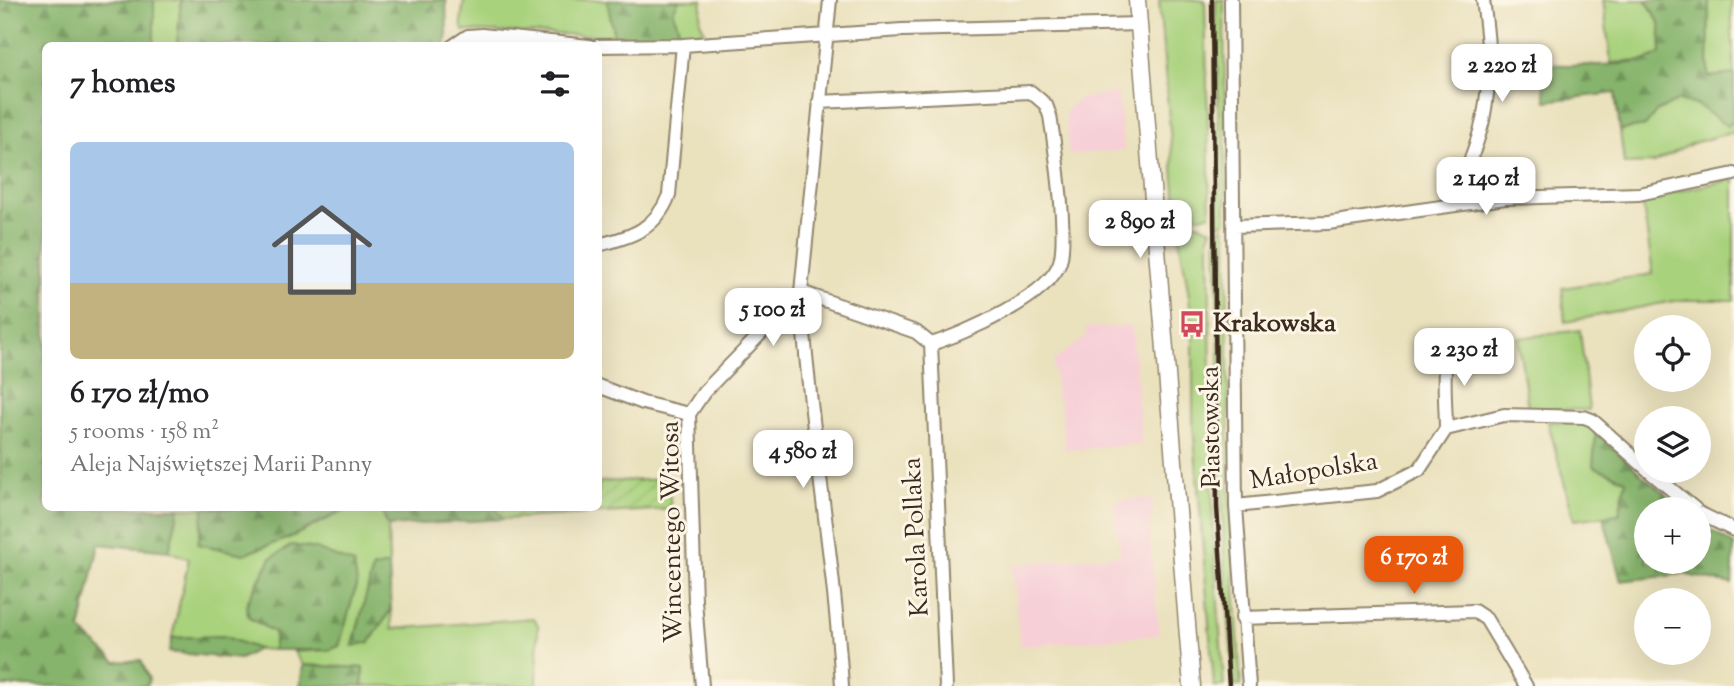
<!DOCTYPE html>
<html lang="en">
<head>
<meta charset="utf-8">
<style>
	:root { --surface:#fff; --page:#f6f6f6; --text:#202124; --muted:#757577; --accent:#ea580c }
	body { margin:0; font-family:"Sorts Mill Goudy",serif; background:var(--page); color:var(--text); height:100vh; display:flex; flex-direction:column; font-size:26px; white-space:nowrap }
	* { box-sizing:border-box; margin:0 }
	p { font-size:23px; color:var(--muted) }
	.icon { flex:none; width:38px; height:38px; fill:none; stroke:currentColor; stroke-width:2; stroke-linecap:round; stroke-linejoin:round }
	.map { position:relative; flex:1; overflow:hidden }
	.details { position:absolute; left:42px; top:42px; width:560px; height:469px; display:flex; flex-direction:column; background:var(--surface); border-radius:10px; box-shadow:0 7px 28px #0002 }
	.details>* { flex:none }
	.buttons { position:absolute; left:1634px; top:315px; display:grid; gap:14px }
	.buttons a { display:grid; place-items:center; width:77px; height:77px; border-radius:50%; background:var(--surface); box-shadow:0 7px 28px #0002; font-size:35px }
	.price { position:absolute; translate:-50% -60px; padding:0 16px; border-radius:14px; background:#fff; color:#222; font-size:23px; line-height:46px; filter:drop-shadow(0 2px 4px #0008) }
	.price::after { content:''; position:absolute; left:50%; top:42px; width:21px; height:16px; margin-left:-10px; background:inherit; clip-path:polygon(0 0,100% 0,50% 100%) }
	.price.active { background:var(--accent); color:#fff }
	ul { padding:0; list-style:none }
	li { display:grid; align-content:center; gap:14px; height:371px; padding:0 28px }
	li span { display:grid; place-items:center; height:217px; border-radius:10px; color:#555 }
	li>.icon { margin-inline-start:auto }
	span .icon { width:126px; height:126px; fill:#fffc; stroke-width:1 }
	li b { font-size:30px }
	h2 { display:flex; justify-content:space-between; align-items:center; height:84px; padding:0 28px; font-size:30px }
	.map>svg:first-child { display:block }
	.built { fill:#f6cfd7 }
	.grass { fill:#a9d27d; stroke:#727e4e; stroke-width:2 }
	.forest { fill:url(#forest-firs); stroke:#606f45; stroke-width:2 }
	.garden { fill:url(#garden-furrows); stroke:#727e4e; stroke-width:2 }
	.lines { fill:none; stroke-linecap:round; stroke-linejoin:round }
	.street-casing { stroke:#92866e; stroke-width:16 }
	.secondary-casing { stroke:#92866e; stroke-width:19 }
	.street { stroke:#fff; stroke-width:12 }
	.secondary { stroke:#fff; stroke-width:16 }
	.rail { stroke:#3b2a1e; stroke-width:4.5 }
	.labels { text-anchor:middle; dominant-baseline:central; stroke-width:6; stroke-linejoin:round; paint-order:stroke }
	.poi-label { font-size:26px; font-weight:bold; fill:#3b2a1e; stroke:#fcf5e5; text-anchor:start }
	.street-label { font-size:26px; fill:#3b2a1e; stroke:#fcf5e5 }
</style>
</head>
<body>
<div class="map">
<svg width="1734" height="686" viewBox="0 0 1734 686">
	<defs>
		<pattern id="forest-firs" width="22" height="20" patternUnits="userSpaceOnUse" patternTransform="scale(1.75)"><rect width="22" height="20" fill="#86b46c"/><path d="M5 1l3.5 6h-7zM16 11l3.5 6h-7z" fill="#6f9358"/></pattern>
		<pattern id="garden-furrows" width="10" height="10" patternUnits="userSpaceOnUse" patternTransform="scale(1.75)"><rect width="10" height="10" fill="#a9d27d"/><path d="M-1 1l2-2M0 10L10 0M9 11l2-2" fill="none" stroke="#92b46c"/></pattern>
	</defs>
	<rect width="100%" height="100%" fill="#fcf5e5"/>
	<filter id="ink" filterUnits="userSpaceOnUse"><feTurbulence type="fractalNoise" baseFrequency=".0143" numOctaves="2"/><feDisplacementMap in="SourceGraphic" scale="14" xChannelSelector="R" yChannelSelector="G"/><feConvolveMatrix kernelMatrix="1 2 1 2 8 2 1 2 1" color-interpolation-filters="sRGB"/></filter>
	<filter id="wash" filterUnits="userSpaceOnUse"><feTurbulence type="fractalNoise" baseFrequency=".00686" numOctaves="4" result="noise"/><feDisplacementMap in="SourceGraphic" scale="28" xChannelSelector="R" yChannelSelector="G"/><feGaussianBlur stdDeviation="1.57" result="paint"/><feColorMatrix in="noise" values="0 0 0 0 0 0 0 0 0 0 0 0 0 0 0 0 0 1.4 0 .05"/><feComposite in="paint" operator="in"/></filter>
	<g filter="url(#wash)">
		<rect width="100%" height="100%" fill="#eae1bd"/>
		<path class="built" d="M1118,92L1124,150L1069,155L1065,112L1078,99Z
			M1132,326L1142,444L1065,450L1061,406L1056,397L1054,361L1087,336L1086,328Z
			M1152,498L1153,519L1149,522L1159,635L1020,646L1012,565L1120,555L1114,501Z"/>
		<path class="grass" d="M154,0H181L177,45L154,46Z
			M464,0H607L614,36L463,31L461,22Z
			M679,0H702L700,22L705,31L681,36L673,11Z
			M1159,0H1205L1210,214L1201,217L1187,212L1185,215L1177,214Z
			M1216,0H1224L1226,216L1225,222L1219,224L1216,222L1220,187Z
			M1603,0H1646L1660,24L1661,53L1653,60L1611,63Z
			M1709,0H1731L1734,74L1708,77Z
			M1679,100L1699,106L1727,126L1734,121V132L1693,143L1654,163L1624,164L1620,130L1645,126L1657,111Z
			M1734,179V300H1679L1565,322L1562,288L1653,274L1642,199Z
			M1185,219L1212,229L1209,237L1213,536L1224,686H1214L1193,424V328L1201,327V320H1191C1190,286 1180,254 1177,220Z
			M1223,225L1227,237L1229,486L1241,686H1234L1224,561L1216,229H1222Z
			M1580,330L1589,410L1528,408L1518,338Z
			M1548,422H1583L1596,431L1593,466L1626,480L1619,514L1574,520Z
			M179,508H204L199,544L244,554L289,538L349,508H380L388,526L389,565L373,569L353,645L381,626L391,609L392,629L534,618L538,625L537,686H363V668L303,665L294,652L329,650L339,646L357,583L271,558L246,605L249,618L275,633L273,650L258,649L223,636L172,638L189,559L169,551Z"/>
		<path class="forest" d="M0,0H154V45L46,46V508H179L169,551L99,544L80,630L116,662L141,660L149,679L147,686H0Z
			M181,0H446L447,34L445,46L177,45Z
			M607,0H679L673,11L681,36H614Z
			M1646,0H1709L1708,77L1734,74V121L1727,126L1699,106L1679,100L1657,111L1645,126L1620,130L1615,93L1546,101L1540,64C1566,65 1643,69 1661,53L1660,24Z
			M1596,431L1643,476L1684,509H1647V562H1699V523L1734,545L1732,584L1683,574L1621,581L1603,516L1619,514L1626,480L1593,466Z
			M204,508H349L289,538L244,554L198,544Z
			M380,508H495L503,519L388,526Z
			M292,545L316,549L354,564L357,583L339,646L329,650H273L275,633L249,617L246,605L271,558Z
			M389,565L391,609L370,642L353,646L373,568Z
			M223,636L258,649L240,659L169,652L172,638Z
			M303,665L363,668V686H300Z"/>
		<path class="garden" d="M668,479L671,509L503,519L495,508H598L599,482Z"/>
	</g>
	<g filter="url(#ink)">
		<g class="lines">
			<defs>
				<path id="street" d="M1231,0L1236,506L1249,686
					M453,46L468,36L482,35L589,46
					M598,46L683,45L902,30L1140,24
					M819,102L1031,92L1046,105L1050,116C1055,147 1068,235 1060,262C1050,296 964,334 931,344L916,332L801,292C809,424 834,554 842,686
					M1457,203C1463,174 1477,148 1483,120C1492,75 1489,44 1483,0
					M1234,226L1328,223L1505,198L1639,194L1734,174
					M598,245C632,237 656,229 669,195L683,45
					M931,344L946,686
					M598,386L643,403L689,414
					M1446,429C1446,406 1441,363 1450,345L1468,339
					M1649,471L1695,509
					M1236,506L1377,491L1419,470L1446,429L1504,415L1584,417L1592,420L1647,469
					M1699,513L1734,530
					M1242,618L1474,611L1486,619L1526,686
					M702,686L695,601L689,414L704,392L801,292L830,0"/>
				<path id="secondary" d="M1137,0L1192,686"/>
			</defs>
			<use href="#street" class="street-casing"/>
			<use href="#secondary" class="secondary-casing"/>
			<use href="#street" class="street"/>
			<use href="#secondary" class="secondary"/>
			<path class="rail" d="M1212,0L1217,507L1229,686"/>
		</g>
	</g>
	<defs>
		<symbol id="bus-bare" viewBox="-9 -9 18 18"><path d="M-5-6H5V4H4V6H2V4H-2V6H-4V4H-5ZM-3.5-4V0h7V-4ZM-3.5 1.2v1.5H-2V1.2ZM2 1.2v1.5H3.5V1.2Z" fill="#d1495b" stroke="#fcf5e5" stroke-width="2.5" paint-order="stroke"/></symbol>
	</defs>
	<g fill-rule="evenodd">
		<use href="#bus-bare" x="1173" y="305" width="38" height="38"/>
	</g>
	<g class="labels">
		<g class="poi-label">
			<text x="1213" y="324">Krakowska</text>
		</g>
		<g class="street-label">
			<text transform="translate(1212 427) rotate(-91)">Piastowska</text>
			<text transform="translate(1314 472) rotate(-9)">Małopolska</text>
			<text transform="translate(673 532) rotate(-91)">Wincentego Witosa</text>
			<text transform="translate(917 537) rotate(-93)">Karola Pollaka</text>
		</g>
	</g>
</svg>
<div class="buttons">
<a><svg class="icon" aria-label="locate" viewBox="0 0 24 24"><circle cx="12" cy="12" r="6"/><path d="M12 2v4M12 18v4M2 12h4M18 12h4"/></svg></a>
<a><svg class="icon" aria-label="layers" viewBox="0 0 24 24"><path d="M12 4l9 5-9 5-9-5zM3 14l9 5 9-5"/></svg></a>
<a>+</a>
<a>−</a>
</div>
<b class="price" style="left:1502px;top:104px">2 220 zł</b>
<b class="price" style="left:1486px;top:217px">2 140 zł</b>
<b class="price" style="left:1140px;top:260px">2 890 zł</b>
<b class="price" style="left:773px;top:348px">5 100 zł</b>
<b class="price" style="left:1464px;top:388px">2 230 zł</b>
<b class="price" style="left:803px;top:490px">4 580 zł</b>
<b class="price active" style="left:1414px;top:596px">6 170 zł</b>
<section class="details">
<h2>7 homes<svg class="icon" aria-label="filters" viewBox="0 0 24 24"><path d="M4 7h16M4 17h16"/><circle cx="9" cy="7" r="2"/><circle cx="15" cy="17" r="2"/></svg></h2>
<ul>
<li><span style="background:linear-gradient(#a9c7e8 65%,#c2b280 0)"><svg class="icon" aria-label="home" viewBox="0 0 24 24"><path d="M3 11l9-7 9 7M6 9v11h12V9"/></svg></span><div><b>6 170 zł/mo</b><p>5 rooms · 158 m²</p><p>Aleja Najświętszej Marii Panny</p></div></li>
</ul>
</section>
</div>
</body>
</html>
